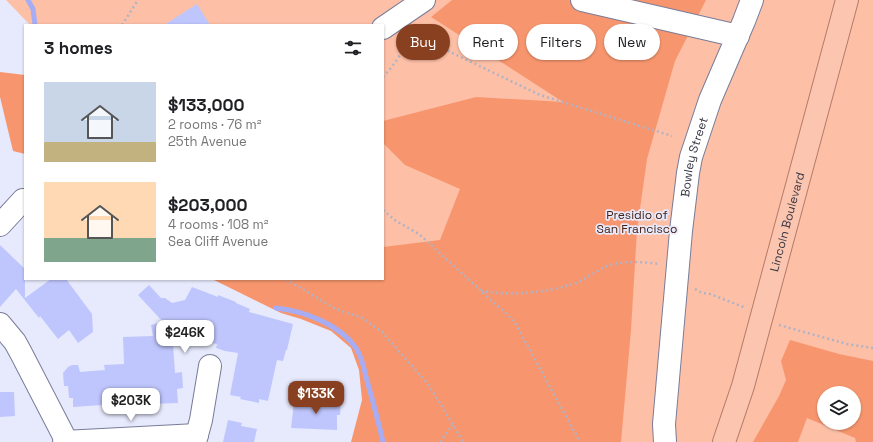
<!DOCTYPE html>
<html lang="en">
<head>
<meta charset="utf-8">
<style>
	:root { --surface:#fff; --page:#f2f2f2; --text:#202124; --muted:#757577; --accent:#884020 }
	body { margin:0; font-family:"Space Grotesk",sans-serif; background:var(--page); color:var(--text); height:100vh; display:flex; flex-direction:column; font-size:15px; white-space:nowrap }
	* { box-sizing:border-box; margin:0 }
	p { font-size:13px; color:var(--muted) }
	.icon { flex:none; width:22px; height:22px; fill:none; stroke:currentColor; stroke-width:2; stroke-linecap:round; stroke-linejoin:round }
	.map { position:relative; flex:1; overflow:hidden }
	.sheet { position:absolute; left:24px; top:24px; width:360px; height:256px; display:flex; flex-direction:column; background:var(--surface); border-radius:0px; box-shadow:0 1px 3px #0004 }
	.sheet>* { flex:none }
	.guide { position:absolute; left:396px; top:24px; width:380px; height:36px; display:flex; gap:8px }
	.buttons { position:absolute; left:817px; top:386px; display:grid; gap:8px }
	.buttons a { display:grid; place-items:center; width:44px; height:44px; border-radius:50%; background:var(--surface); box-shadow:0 1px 3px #0004; font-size:20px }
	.price { position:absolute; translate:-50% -34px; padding:0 9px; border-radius:8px; background:#fff; color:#222; font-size:13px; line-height:26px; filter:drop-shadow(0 1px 2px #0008) }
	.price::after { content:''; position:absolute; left:50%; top:24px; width:12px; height:9px; margin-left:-6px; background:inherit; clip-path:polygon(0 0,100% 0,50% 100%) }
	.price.on { background:var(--accent); color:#fff }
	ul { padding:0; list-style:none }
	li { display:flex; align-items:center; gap:12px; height:100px; padding:0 20px }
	li span { display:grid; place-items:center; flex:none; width:112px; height:80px; border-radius:0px; color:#555 }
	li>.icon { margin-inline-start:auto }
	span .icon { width:48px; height:48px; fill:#fffc; stroke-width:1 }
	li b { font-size:17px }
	h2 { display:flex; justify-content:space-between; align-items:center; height:48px; padding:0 20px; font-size:17px }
	.tag { padding:0 14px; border-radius:18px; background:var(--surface); box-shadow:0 1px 3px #0004; font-size:14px; line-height:36px }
	.tag.on { background:var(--accent); color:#fff }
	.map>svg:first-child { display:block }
	.green { fill:#fdbfa6; fill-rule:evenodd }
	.forest { fill:#f7966e; fill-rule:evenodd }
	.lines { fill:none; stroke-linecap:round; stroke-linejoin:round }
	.stream { stroke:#a6adf5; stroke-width:5 }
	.building { fill:#bfc6fd }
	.minor-casing { stroke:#797c98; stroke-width:24 }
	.major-casing { stroke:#b67b67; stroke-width:24 }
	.path { stroke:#b1b3c4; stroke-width:2.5; stroke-dasharray:2 3; stroke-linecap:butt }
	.minor { stroke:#fff; stroke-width:22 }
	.major { stroke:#fcc5af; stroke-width:22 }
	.labels { text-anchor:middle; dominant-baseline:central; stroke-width:3.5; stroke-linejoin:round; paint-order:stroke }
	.street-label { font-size:12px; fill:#373845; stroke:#e7eafd }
	.park-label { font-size:12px; fill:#472111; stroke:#e7eafd }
</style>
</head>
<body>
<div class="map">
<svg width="873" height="442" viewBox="0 0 873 442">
	<rect width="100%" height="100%" fill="#e7eafd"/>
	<path class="green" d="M6,0H873V442H379L383,279V25H30ZM824,393H854V423H824Z"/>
	<path class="forest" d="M452,0H706L675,61L647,159L637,230L631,330L621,442H351L362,400L359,370L351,348L331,331L301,319L281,313L212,279H383V247L440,240L460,189L405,165L383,143V121L476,97L563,102L431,17Z
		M0,72L25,75V154L13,151L0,97Z
		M790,340L839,354L873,361V442H856L855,438L807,418L798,442H753L779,396L786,380L781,361ZM824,393H854V423H824Z"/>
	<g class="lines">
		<path class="stream" d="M28,0L33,9L35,25
			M276,308C304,311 339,324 356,348C361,356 364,367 366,377C372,398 378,420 383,442"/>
	</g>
	<path class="building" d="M197,4L210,25H164Z
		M0,245L25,269V298L51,279H66L92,314L93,332L78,343L69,330L58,339L40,316L39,318L16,289L0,307Z
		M149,285L161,298H165L172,303L185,300L192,287L218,297V295L236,302V303L250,309L249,312L293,324L287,350H286L283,361L277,360L268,401L259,399V403L240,399L241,397L230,395L238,353L225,351L216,348L217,344L206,342L205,337L173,344L175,373L182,372L183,388L177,389L178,403L152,404L145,411L139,410L134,407L103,408L102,405L73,407V398H69L68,386H64L63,373L68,367L72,365H78L80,372L105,370L104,365L124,364L123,337L153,336L151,325L163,322L138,295Z
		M0,392H14L15,416L0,417Z
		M296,400L306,402V400L341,401L340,415H337V430L291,428L294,402H296Z
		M228,420L242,423L241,426L257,429L254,442H223Z"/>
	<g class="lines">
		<defs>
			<g id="minor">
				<path d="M582,0L738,36"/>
				<path d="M383,28L424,0"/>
				<path d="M0,225L23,200"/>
				<path d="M0,324L15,342L21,353L67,442"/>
				<path d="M64,442L197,435"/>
				<path d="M195,442L201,420L210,366"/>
				<path id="s1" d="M665,442L664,424L681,231L688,173L691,157L710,100L744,21L752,0"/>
			</g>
			<g id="major">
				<path id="s2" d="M724,442L743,386L847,0"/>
			</g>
		</defs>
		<use href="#minor" class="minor-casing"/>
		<use href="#major" class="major-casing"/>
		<path class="path" d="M122,25L138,0
			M417,27L418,32L444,49L540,95L672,136
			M383,77C394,65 406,49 409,33
			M383,210L396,221L419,234L514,321L580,442
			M286,279L332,307L346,313L361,317L382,332L427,383L440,403L463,442
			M695,289L702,293L710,294L746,308
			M481,291C509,296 545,293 573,284C585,280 594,272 605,267C621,260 644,262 660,264
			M779,325L847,344L873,348
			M440,442L453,424"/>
		<use href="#minor" class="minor"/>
		<use href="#major" class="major"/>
	</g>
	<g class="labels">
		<g class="street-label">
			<text stroke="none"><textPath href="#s1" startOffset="287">Bowley Street</textPath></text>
			<text stroke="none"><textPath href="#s2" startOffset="229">Lincoln Boulevard</textPath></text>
		</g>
		<g class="park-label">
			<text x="637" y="215">Presidio of<tspan x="637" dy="14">San Francisco</tspan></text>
		</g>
	</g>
</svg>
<div class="buttons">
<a><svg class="icon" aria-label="layers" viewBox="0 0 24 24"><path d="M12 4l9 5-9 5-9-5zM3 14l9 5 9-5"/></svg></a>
</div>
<b class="price" style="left:185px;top:354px">$246K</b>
<b class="price on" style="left:316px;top:415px">$133K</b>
<b class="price" style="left:131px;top:422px">$203K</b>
<div class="guide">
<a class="tag on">Buy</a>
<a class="tag">Rent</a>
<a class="tag">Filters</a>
<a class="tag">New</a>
</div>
<section class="sheet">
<h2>3 homes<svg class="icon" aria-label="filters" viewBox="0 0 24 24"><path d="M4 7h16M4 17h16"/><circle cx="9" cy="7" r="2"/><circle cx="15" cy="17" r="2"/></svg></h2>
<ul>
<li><span style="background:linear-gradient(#c9d6e8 75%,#c2b280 0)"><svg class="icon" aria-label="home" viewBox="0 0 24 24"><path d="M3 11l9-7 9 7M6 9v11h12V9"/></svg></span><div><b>$133,000</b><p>2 rooms · 76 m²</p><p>25th Avenue</p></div></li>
<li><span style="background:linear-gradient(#ffd9b3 70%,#7fa58c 0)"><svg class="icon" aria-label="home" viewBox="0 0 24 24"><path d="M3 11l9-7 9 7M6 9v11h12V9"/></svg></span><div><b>$203,000</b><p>4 rooms · 108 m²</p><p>Sea Cliff Avenue</p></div></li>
</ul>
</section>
</div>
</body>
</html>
